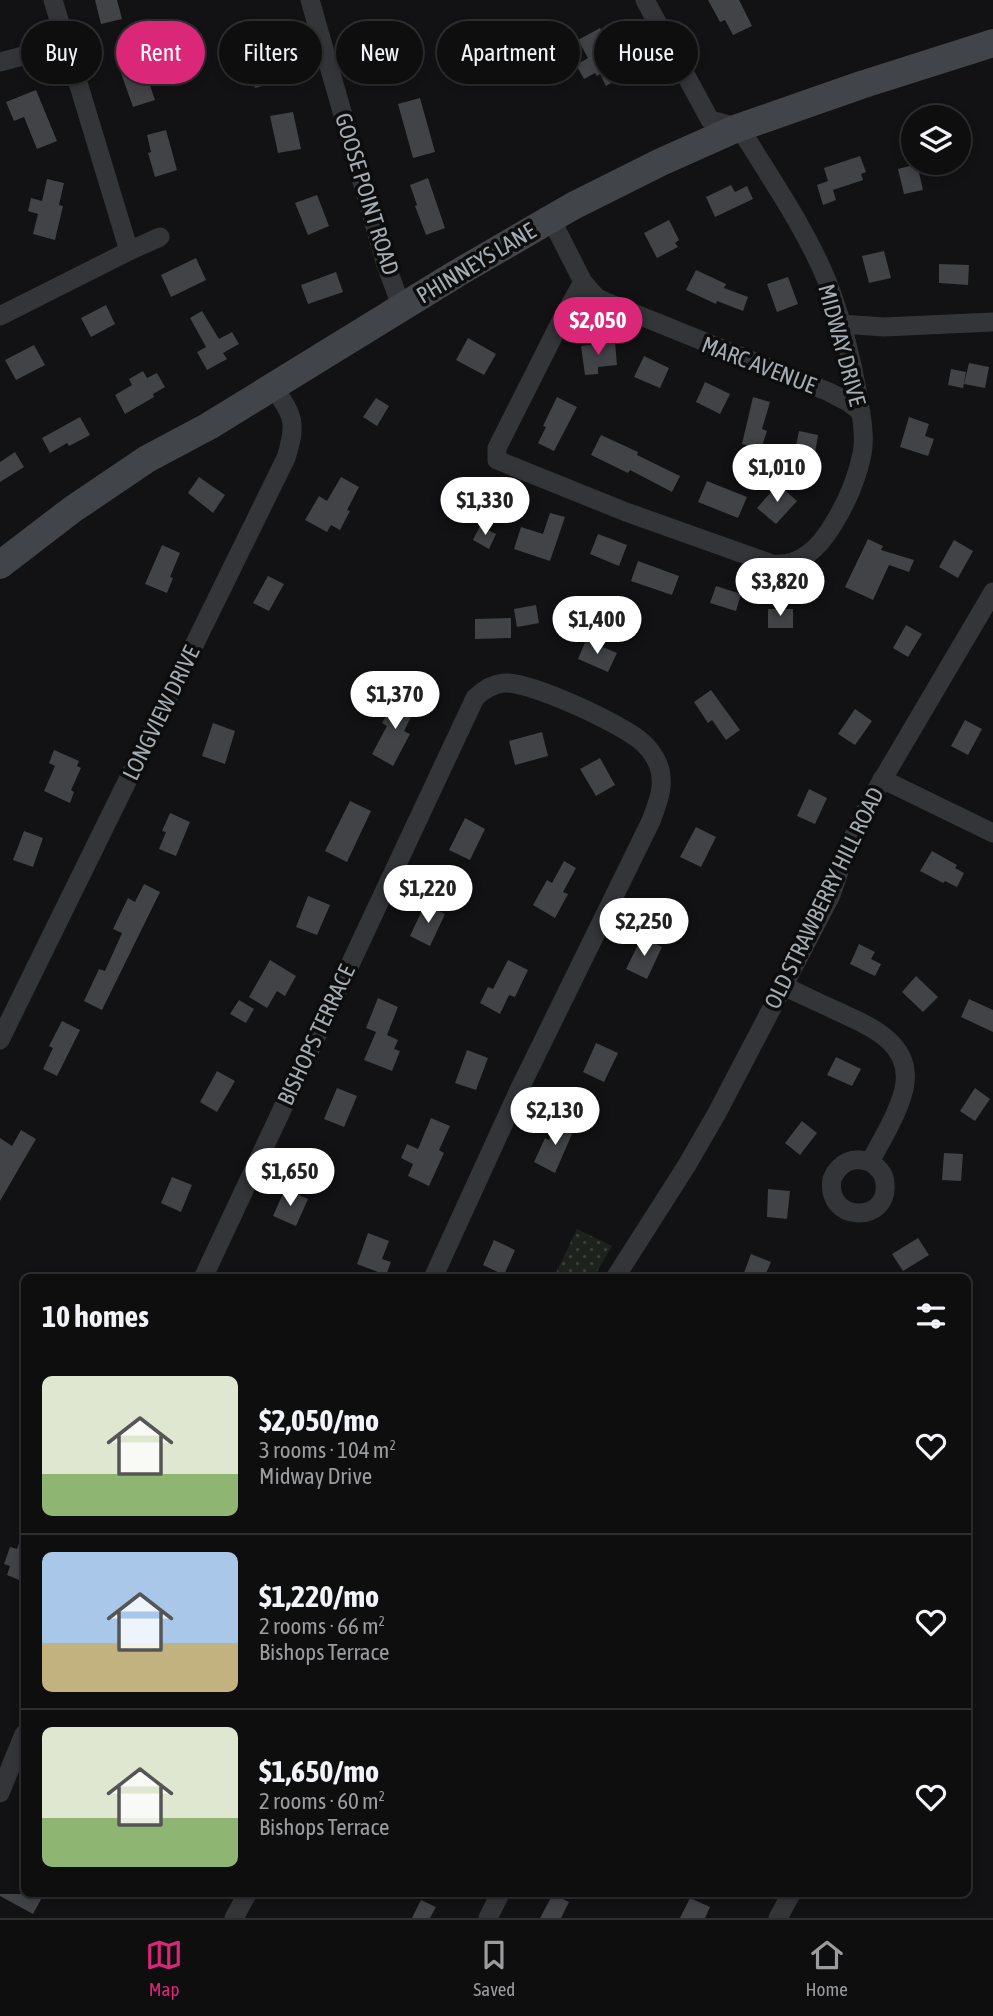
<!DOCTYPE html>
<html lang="en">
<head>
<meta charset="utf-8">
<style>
	:root { --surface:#0e0e0f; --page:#1c1c1d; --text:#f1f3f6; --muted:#9b9c9e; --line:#2e2e2f; --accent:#db2777 }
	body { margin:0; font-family:"Asap Condensed",sans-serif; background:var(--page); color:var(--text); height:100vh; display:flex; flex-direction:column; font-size:26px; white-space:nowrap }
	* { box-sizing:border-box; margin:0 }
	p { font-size:23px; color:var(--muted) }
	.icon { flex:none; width:38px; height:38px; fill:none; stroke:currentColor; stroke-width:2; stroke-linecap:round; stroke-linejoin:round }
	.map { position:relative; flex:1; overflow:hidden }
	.side { position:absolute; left:21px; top:1274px; width:950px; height:623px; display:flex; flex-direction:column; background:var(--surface); border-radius:10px; box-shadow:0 4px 10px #0003,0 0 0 2px var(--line) }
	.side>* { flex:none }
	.hud { position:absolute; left:21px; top:21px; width:952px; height:63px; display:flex; gap:14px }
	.buttons { position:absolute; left:901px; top:105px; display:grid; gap:14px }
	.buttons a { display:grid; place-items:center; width:70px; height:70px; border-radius:50%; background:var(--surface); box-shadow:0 4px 10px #0003,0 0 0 2px var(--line); font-size:35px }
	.price { position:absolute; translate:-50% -60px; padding:0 16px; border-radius:24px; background:#fff; color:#222; font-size:23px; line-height:46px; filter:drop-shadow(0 2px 4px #0008) }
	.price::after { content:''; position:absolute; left:50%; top:42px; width:21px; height:16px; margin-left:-10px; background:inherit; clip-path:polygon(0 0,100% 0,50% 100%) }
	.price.selected { background:var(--accent); color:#fff }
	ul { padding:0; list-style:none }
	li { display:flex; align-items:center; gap:21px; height:175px; padding:0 21px }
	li+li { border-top:2px solid var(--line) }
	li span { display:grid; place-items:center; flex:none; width:196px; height:140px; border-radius:10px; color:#555 }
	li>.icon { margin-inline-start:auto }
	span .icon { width:84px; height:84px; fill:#fffc; stroke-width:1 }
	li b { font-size:30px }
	h2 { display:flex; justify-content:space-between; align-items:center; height:84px; padding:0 21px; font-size:30px }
	.tag { padding:0 24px; border-radius:32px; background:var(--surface); box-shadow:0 4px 10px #0003,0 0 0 2px var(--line); font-size:24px; line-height:63px }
	.tag.selected { background:var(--accent); color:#fff }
	.menu { display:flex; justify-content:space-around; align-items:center; height:98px; border-top:2px solid var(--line); background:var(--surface); font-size:19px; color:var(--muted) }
	.menu a { display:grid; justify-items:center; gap:4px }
	.menu .selected { color:var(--accent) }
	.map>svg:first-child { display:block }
	.park { fill:url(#park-dots) }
	.building { fill:#414347 }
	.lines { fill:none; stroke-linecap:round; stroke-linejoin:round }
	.minor { stroke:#333538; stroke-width:19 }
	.secondary { stroke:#414448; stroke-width:28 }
	.labels { text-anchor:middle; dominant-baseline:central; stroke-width:7; stroke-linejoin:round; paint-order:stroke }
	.street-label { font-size:23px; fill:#a4acb4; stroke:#0d0d0e }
</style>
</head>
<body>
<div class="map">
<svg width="993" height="1918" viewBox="0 0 993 1918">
	<defs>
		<pattern id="park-dots" width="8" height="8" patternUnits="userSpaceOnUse" patternTransform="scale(1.75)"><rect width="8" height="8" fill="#1d231c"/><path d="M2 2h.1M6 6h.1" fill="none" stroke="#3b403b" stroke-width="1.8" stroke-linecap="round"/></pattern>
	</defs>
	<rect width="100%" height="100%" fill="#121214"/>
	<path class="park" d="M577,1229L612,1246L594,1277H554Z"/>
	<path class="building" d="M95,0H117L122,19L101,24Z
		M708,0H739L752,26L733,35L725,20L720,22Z
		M264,20L275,54L265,57L273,83L255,88L249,70L253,69L240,28Z
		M402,23L414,69L395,74L390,55L387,56L380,28Z
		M600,28L626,74L606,86L600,74L597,76L595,73L584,79L576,65L588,58L578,40Z
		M140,56L155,100L133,107L121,73L126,71L123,61Z
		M36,90L57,141L37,149L24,117L14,121L6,102Z
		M420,98L435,152L413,158L398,104Z
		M293,112L301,149L278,153L270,116Z
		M166,130L177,170L155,177L148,153L151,152L147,135Z
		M860,156L866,172L861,174L863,180L833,190L836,200L823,205L817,185L828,181L824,168Z
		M917,164L923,190L904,194L898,169Z
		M428,178L445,228L426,235L415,206L417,205L410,185Z
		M47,179L64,183L59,205L63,206L55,240L33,234L38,214L28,211L31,198L42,201Z
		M731,185L735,192L747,186L753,199L715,217L706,197Z
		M317,195L329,226L308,235L295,203Z
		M669,220L679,240L675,243L678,247L657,258L644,233Z
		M884,251L891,278L869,283L862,256Z
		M196,258L206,280L171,297L161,275Z
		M939,264L969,265L968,285L939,283Z
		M696,270L726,284L724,288L748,297L743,311L717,301L716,304L686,290Z
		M336,272L343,292L308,304L301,285Z
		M788,277L798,304L777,312L767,284Z
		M106,305L115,324L91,337L81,318Z
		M202,311L219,339L232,332L239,344L223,353L227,359L207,370L197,352L206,347L190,318Z
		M468,338L496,354L484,375L456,360Z
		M615,342L617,365L598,367V374L585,375L581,346Z
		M34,345L45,365L16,380L5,360Z
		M644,356L669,368L660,388L634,377Z
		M969,363L989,367L985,388L964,384Z
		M951,369L966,372L963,388L948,385Z
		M143,371L147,378L157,373L165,387L153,394L154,397L125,414L115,395L132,385L129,379Z
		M705,382L730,394L720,414L696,402Z
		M557,397L577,407L554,451L538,443L546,427L543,426Z
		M753,397L770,402L762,429L767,431L761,449L742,444Z
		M376,398L389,406L377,426L363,417Z
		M80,417L90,435L69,446L67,443L50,453L42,438Z
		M909,417L929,424L925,436L934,439L928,456L900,447Z
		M799,431L818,435L813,465L793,461Z
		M601,435L638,452L637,455L680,476L672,492L630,470L628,473L591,455Z
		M15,452L24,467L0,482V462Z
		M199,477L225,495L213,513L188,493Z
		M341,477L359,487L347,510L350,511L340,530L331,525L327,532L305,520L319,496L327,501Z
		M707,481L747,497L738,518L698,502Z
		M471,483L497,496L483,525L470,518L474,509L461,503Z
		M778,484L797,501L776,524L757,508Z
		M550,513L565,517L550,561L514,549L521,527L543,534Z
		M480,526L496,534L489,549L473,540Z
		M598,534L627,545L619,566L590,554Z
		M868,539L883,546L881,550L914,560L909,572L889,565L873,600L845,587Z
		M954,540L973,551L958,578L939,567Z
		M162,545L180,553L170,577L173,578L167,593L145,584Z
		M638,561L679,576L672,595L631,581Z
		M268,576L284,584L269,611L253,603Z
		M716,586L741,594L736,611L710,603Z
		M536,605L539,623L517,627L514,609Z
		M768,609H793V628H768Z
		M511,618V638L475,639V619Z
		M906,625L922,634L908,657L893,648Z
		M586,640L617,653L608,672L578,659Z
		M711,690L740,730L726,740L712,720L708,723L694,702Z
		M398,695L417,705L404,731L410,734L393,766L372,754L387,726L382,723Z
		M855,709L872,721L855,745L838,734Z
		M965,720L982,729L968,755L951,746Z
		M213,723L235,731L225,764L202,756Z
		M542,732L548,756L515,765L509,741Z
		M54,750L79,761L77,766L81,768L71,790L74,792L70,803L44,791L55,766L49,763Z
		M600,758L615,785L596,796L580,769Z
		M809,789L827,798L815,824L797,816Z
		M350,801L371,811L347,862L325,851Z
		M170,813L190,822L176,856L159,849L166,832L162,831Z
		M465,818L485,829L470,860L449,850Z
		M696,827L716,837L701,867L680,857Z
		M24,831L43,838L33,867L13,860Z
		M932,851L957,865L955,868L964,873L957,887L945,881L943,883L920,871Z
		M564,861L576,868L563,892L568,894L555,918L533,905L547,880L552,883Z
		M144,884L160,892L102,1010L84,1001L99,969L105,971L122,933L113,929L128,898L135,902Z
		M308,896L330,905L317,935L296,927Z
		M425,904L445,914L430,946L410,936Z
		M642,937L662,947L647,979L626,969Z
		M859,944L875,952L871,959L881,964L875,976L850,964Z
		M270,960L296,976L285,996L277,991L267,1008L249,997Z
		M508,960L528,970L515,997L509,995L500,1014L480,1003L488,987L493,989Z
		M916,976L938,997L923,1012L902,992Z
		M378,998L398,1007L387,1035L398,1040L394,1049L400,1051L392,1071L364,1060L376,1032L366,1028Z
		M969,999L993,1010V1032L961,1017Z
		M239,1000L254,1009L246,1023L230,1014Z
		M62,1021L80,1030L57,1076L43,1069L53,1048L49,1046Z
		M596,1043L618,1053L604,1082L583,1072Z
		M467,1050L488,1058L476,1090L455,1083Z
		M836,1057L861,1069L852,1086L827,1075Z
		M217,1071L235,1081L217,1112L200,1102Z
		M337,1088L357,1096L344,1127L324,1119Z
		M975,1088L990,1099L975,1121L960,1111Z
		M431,1118L450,1126L439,1150L444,1153L429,1186L408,1176L413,1164L401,1158L407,1144L418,1149Z
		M559,1119L575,1127L555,1173L534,1162L545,1138L549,1140Z
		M802,1121L817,1133L800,1155L785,1143Z
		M21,1130L36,1139L0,1201V1138L12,1146Z
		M944,1153L963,1154L961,1181L942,1180Z
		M172,1177L192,1185L181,1212L161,1203Z
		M285,1189L308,1199L296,1226L273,1216Z
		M768,1189L790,1191L787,1219L767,1217Z
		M368,1233L389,1241L382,1259L391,1262L386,1275L357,1264Z
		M918,1238L929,1255L903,1271L892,1254Z
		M494,1240L515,1250L504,1275L483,1265Z
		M751,1254L771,1262L764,1278H742Z
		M23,1532H24V1582L7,1575L10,1566L4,1564L10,1547L17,1549Z
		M0,1894H44L33,1914L0,1896Z
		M553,1894L569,1902L561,1918H540Z
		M690,1898L710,1907L705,1918H680Z
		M421,1900L436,1907L430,1918H412Z"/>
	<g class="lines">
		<path class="minor" d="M310,0L386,265L402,308
			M0,62L67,44
			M551,219L583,282L561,321L497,448V460L626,512L772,564C801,567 820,547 834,523C847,502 857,478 862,454C866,433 860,410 857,390C850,353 841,316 827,281C805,227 770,178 740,128L710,120L645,0
			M129,251L160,237
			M583,282L597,298L606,302L829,392L848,402L861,412
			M0,316L129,251L53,0
			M841,324L884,327L993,322
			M882,779L993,833
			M783,986C801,994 819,1003 837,1011C869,1026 914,1043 904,1089C898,1114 882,1139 870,1162C853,1156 839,1163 832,1179C825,1223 889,1224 885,1184C885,1174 878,1167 870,1162
			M0,1040L286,458C297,423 294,415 272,386
			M203,1278L475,698C483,690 493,684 504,683C530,681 622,724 642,742C649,748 654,755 658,764C666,784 658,802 651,821L519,1090L433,1278
			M615,1278L687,1165L717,1113L831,895L844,857L871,799L993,592
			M0,1793L24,1734
			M234,1918L247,1894
			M488,1918L500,1894
			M778,1918L791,1894"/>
		<path class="secondary" d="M0,565L73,509L147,459L209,426L456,274L573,206L661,162L735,129L861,85L993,43"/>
	</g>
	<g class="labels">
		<g class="street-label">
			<text transform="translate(367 194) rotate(73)">GOOSE POINT ROAD</text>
			<text transform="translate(476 263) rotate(-31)">PHINNEYS LANE</text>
			<text transform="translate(842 345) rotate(75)">MIDWAY DRIVE</text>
			<text transform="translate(759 365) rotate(21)">MARC AVENUE</text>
			<text transform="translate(161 713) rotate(-64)">LONGVIEW DRIVE</text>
			<text transform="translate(824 898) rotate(-64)">OLD STRAWBERRY HILL ROAD</text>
			<text transform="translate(316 1035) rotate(-65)">BISHOPS TERRACE</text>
		</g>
	</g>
</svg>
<div class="buttons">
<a><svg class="icon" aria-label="layers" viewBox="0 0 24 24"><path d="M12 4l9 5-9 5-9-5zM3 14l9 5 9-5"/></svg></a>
</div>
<b class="price selected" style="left:598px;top:357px">$2,050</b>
<b class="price" style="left:777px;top:504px">$1,010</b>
<b class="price" style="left:485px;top:537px">$1,330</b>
<b class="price" style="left:780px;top:618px">$3,820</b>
<b class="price" style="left:597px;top:656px">$1,400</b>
<b class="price" style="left:395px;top:731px">$1,370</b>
<b class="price" style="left:428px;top:925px">$1,220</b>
<b class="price" style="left:644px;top:958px">$2,250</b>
<b class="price" style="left:555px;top:1147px">$2,130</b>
<b class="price" style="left:290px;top:1208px">$1,650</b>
<div class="hud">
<a class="tag">Buy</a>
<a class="tag selected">Rent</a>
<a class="tag">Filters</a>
<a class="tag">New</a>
<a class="tag">Apartment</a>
<a class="tag">House</a>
</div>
<section class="side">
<h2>10 homes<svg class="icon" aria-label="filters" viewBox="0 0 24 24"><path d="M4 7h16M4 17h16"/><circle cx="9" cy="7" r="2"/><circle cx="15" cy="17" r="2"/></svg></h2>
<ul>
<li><span style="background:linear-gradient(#dfe7d0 70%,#8fb573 0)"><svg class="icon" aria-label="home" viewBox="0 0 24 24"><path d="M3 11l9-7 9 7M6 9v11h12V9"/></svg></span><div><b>$2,050/mo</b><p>3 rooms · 104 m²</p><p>Midway Drive</p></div><svg class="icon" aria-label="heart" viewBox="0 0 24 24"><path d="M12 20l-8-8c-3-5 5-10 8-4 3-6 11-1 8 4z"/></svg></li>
<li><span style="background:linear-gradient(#a9c7e8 65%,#c2b280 0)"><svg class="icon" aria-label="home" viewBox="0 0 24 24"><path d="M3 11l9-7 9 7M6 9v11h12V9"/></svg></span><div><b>$1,220/mo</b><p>2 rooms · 66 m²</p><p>Bishops Terrace</p></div><svg class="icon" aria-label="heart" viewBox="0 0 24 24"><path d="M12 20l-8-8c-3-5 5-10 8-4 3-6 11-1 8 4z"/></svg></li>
<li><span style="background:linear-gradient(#dfe7d0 65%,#8fb573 0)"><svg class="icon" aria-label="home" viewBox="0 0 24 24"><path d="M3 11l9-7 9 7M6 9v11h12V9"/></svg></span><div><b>$1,650/mo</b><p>2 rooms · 60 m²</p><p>Bishops Terrace</p></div><svg class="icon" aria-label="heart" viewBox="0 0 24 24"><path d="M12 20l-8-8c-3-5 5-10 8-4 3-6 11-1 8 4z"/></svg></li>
</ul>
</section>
</div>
<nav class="menu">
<a class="selected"><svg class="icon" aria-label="map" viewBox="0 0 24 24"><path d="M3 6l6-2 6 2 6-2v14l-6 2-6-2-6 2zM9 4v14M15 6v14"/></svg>Map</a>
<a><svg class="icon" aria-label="saved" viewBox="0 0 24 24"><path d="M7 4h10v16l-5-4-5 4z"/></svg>Saved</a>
<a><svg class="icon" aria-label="home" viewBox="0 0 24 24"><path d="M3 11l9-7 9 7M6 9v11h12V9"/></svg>Home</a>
</nav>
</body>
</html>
